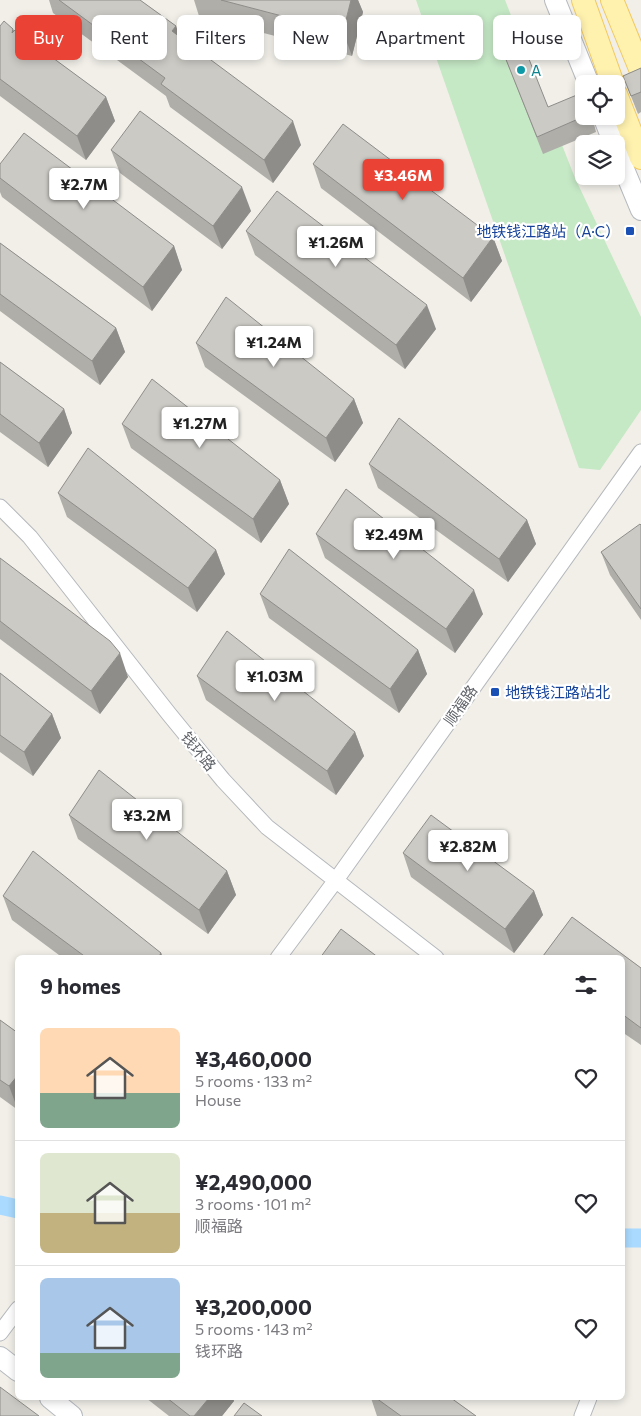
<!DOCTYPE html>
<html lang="en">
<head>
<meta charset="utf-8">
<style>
	:root { --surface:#fff; --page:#f7f7f7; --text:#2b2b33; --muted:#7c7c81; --line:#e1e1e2; --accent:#ea4335 }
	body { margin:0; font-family:Commissioner,"Noto Sans SC",sans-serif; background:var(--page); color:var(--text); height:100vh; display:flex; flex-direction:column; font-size:19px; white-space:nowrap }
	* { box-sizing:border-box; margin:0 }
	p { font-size:16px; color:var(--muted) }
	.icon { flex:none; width:28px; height:28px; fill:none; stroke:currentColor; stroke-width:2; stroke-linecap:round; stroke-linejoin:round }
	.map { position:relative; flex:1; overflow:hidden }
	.panel { position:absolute; left:15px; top:955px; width:610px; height:445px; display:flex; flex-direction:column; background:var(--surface); border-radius:8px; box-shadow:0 2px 8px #0003 }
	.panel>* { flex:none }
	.hud { position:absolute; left:15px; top:15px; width:611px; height:45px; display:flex; gap:10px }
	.controls { position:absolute; left:575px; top:75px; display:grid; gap:10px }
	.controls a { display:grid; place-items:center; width:50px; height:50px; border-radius:8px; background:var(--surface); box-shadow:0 2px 8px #0003; font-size:25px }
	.price { position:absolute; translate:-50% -42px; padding:0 11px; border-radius:5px; background:#fff; color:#222; font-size:16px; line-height:32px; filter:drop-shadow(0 1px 2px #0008) }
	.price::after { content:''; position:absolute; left:50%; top:30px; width:15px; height:11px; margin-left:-8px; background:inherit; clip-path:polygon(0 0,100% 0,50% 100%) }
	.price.current { background:var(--accent); color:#fff }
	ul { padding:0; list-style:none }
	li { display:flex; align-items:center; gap:15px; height:125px; padding:0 25px }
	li+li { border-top:1px solid var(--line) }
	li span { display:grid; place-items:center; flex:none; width:140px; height:100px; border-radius:8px; color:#555 }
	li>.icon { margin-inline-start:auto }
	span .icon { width:60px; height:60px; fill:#fffc; stroke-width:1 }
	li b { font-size:21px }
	h2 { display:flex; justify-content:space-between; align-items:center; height:60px; padding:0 25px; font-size:21px }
	.pill { padding:0 18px; border-radius:8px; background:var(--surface); box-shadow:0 2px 8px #0003; font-size:18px; line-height:45px }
	.pill.current { background:var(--accent); color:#fff }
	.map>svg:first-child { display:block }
	.green { fill:#c5e8c5 }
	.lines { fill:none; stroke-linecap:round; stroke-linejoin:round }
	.canal { stroke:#aadaff; stroke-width:19 }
	.street-casing { stroke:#b5b8bc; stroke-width:17 }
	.secondary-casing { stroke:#b6babf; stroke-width:22 }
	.primary-casing { stroke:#f2c960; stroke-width:24 }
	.street { stroke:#fff; stroke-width:15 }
	.secondary { stroke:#fff; stroke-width:20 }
	.primary { stroke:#fff2af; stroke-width:22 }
	.wall { fill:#afaea9 }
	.shaded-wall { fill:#8f8d8a }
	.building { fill:#cccac5; stroke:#8f8d8a }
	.culture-dot { fill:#0f9aa8; stroke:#fff; stroke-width:2 }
	.transit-dot { fill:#1a4fb4; stroke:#fff; stroke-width:2 }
	.labels { text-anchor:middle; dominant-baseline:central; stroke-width:4.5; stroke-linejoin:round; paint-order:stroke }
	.culture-label { font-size:15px; fill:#0d838f; stroke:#fff; text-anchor:start }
	.transit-label { font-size:15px; fill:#164399; stroke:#fff; text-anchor:end }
	.street-label { font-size:15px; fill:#5f6368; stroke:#fff }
</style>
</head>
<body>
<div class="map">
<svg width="641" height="1416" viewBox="0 0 641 1416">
	<rect width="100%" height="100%" fill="#f1efe8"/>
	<path class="green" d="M416,0H505L575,178L641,317V410L600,470L579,468Z"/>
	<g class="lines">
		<path class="canal" d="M0,1205L18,1209
			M622,1238H641"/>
		<defs>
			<path id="street" d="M0,507L30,537L169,714L223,780L267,827L436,958
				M278,958L336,880L641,452
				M0,1333L18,1309
				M582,1416L589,1398"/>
			<path id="secondary" d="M555,0L589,84
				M603,116L614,144
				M616,150L641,210
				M0,1357L18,1371
				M50,1398L72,1416"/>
			<path id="primary" d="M583,0L613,84
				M612,0L641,71
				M616,94L641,158"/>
		</defs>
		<use href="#street" class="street-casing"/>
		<use href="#secondary" class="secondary-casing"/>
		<use href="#primary" class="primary-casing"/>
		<use href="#street" class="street"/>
		<use href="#secondary" class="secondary"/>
		<use href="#primary" class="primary"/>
	</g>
	<path class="wall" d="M49,0H140L176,26L179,37L301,145L273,183L170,107L166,96L53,13Z
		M194,0H358L363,12L352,56L199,16Z
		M0,26L14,30L106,97L115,121L86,160L0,96Z
		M497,37L548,107L584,116H592L596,132L543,154Z
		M641,68V112L638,114L623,76Z
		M111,150L251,211L222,249L120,173Z
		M0,164L174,246L182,270L152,311L2,197L0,192Z
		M313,164L493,237L502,261L471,302L321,188Z
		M246,231L436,329L405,369L255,255Z
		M0,243L116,328L125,352L100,385L0,311Z
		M196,343L354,399L363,423L335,462L205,367Z
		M0,362L64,409L72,433L48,467L0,432Z
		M122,424L280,480L289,504L261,543L131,448Z
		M369,464L527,520L536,544L508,582L378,488Z
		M58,493L216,550L225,574L197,612L67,517Z
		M641,525V620L610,575L601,552Z
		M316,534L483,614L455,653L325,558Z
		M0,558L128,677L100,714L0,639Z
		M260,594L418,650L427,674L399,713L269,618Z
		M0,673L52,714L61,738L33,776L0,752Z
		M197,676L355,732L364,756L336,795L206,700Z
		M69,815L227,871L236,895L208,934L78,839Z
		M403,853L534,891L543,915L514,953L411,877Z
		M3,896L161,953L163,958H63L12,920Z
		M572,917L641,968V1045L622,1032V958H544L543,956Z
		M0,1020L18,1033V1110L0,1097Z
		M146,1398H233L234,1401L222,1416H169Z
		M371,1398H451L476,1416H377Z"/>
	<path class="shaded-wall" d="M351,0H358L363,12L352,56L343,32Z
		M176,26L184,50L172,31Z
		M106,97L115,121L86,160L77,136Z
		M293,121L301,145L273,183L264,160Z
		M242,187L251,211L222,249L213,226Z
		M493,237L502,261L471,302L463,278Z
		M174,246L182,270L152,311L143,287Z
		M427,305L436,329L405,369L396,345Z
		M116,328L125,352L100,385L92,361Z
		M354,399L363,423L335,462L326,438Z
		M64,409L72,433L48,467L39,443Z
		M280,480L289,504L261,543L253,519Z
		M527,520L536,544L508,582L499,559Z
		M216,550L225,574L197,612L188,588Z
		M474,590L483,614L455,653L446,629Z
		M418,650L427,674L399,713L390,689Z
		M120,653L128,677L100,714L91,691Z
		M52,714L61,738L33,776L24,752Z
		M355,732L364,756L336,795L327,771Z
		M227,871L236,895L208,934L199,910Z
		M534,891L543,915L514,953L505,929Z
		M161,953L163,958H158Z
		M18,1075V1110L9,1086Z
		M209,1398H233L234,1401L222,1416H194Z"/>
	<path class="building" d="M59,0H140L176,26L172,31L293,121L264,160L161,84L165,78Z
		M221,0H351L343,32Z
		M4,21L13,29L12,33L15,30L106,97L77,136L0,79V26Z
		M517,29L548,107L584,92V116H585L537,137L497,37Z
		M641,68V92L631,96L623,76Z
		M140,111L242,187L213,226L111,150Z
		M343,124L493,237L463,278L313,164Z
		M24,133L174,246L143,287L0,178V164Z
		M277,191L427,305L396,345L246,231Z
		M0,243L116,328L92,361L0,294Z
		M226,297L354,399L326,438L196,343Z
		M0,362L64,409L39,443L0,414Z
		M152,379L280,480L253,519L122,424Z
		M399,418L527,520L499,559L369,464Z
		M88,448L216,550L188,588L58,493Z
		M346,489L474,590L446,629L316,534Z
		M640,524L641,525V609L601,552Z
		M289,549L418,650L390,689L260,594Z
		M0,558L110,641L120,653L91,691L0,621Z
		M227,631L355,732L327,771L197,676Z
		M0,673L52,714L24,752L0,735Z
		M99,770L227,871L199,910L69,815Z
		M431,815L534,891L505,929L403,853Z
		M33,851L161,953L158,958H87L3,896Z
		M572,917L641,968V1028L622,1014V958H545L543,956Z
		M341,929L379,958H320Z
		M0,1020L18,1033V1075L9,1086L0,1080Z
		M0,1387L39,1416H0Z
		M167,1398H209L194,1416H190Z
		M376,1398H451L476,1416H401Z
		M244,1403L262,1416H234Z"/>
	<circle class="culture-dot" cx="521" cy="70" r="5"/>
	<g class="transit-dot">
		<rect x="625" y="226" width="10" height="10" rx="2.5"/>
		<rect x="490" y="687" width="10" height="10" rx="2.5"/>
	</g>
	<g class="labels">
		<g class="culture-label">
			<text x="531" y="70">A</text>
		</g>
		<g class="transit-label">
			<text x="620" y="231">地铁钱江路站（A·C）</text>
			<text x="505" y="692" text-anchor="start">地铁钱江路站北</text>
		</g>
		<g class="street-label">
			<text transform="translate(460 705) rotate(-55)">顺福路</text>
			<text transform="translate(199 751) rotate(51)">钱环路</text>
		</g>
	</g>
</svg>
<div class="controls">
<a><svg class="icon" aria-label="locate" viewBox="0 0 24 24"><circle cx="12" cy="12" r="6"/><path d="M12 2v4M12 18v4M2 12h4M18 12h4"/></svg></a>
<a><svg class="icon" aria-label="layers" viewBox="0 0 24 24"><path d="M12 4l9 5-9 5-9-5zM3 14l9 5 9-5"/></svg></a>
</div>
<b class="price current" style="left:403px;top:201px">¥3.46M</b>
<b class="price" style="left:84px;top:210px">¥2.7M</b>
<b class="price" style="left:336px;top:268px">¥1.26M</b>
<b class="price" style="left:274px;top:368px">¥1.24M</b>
<b class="price" style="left:200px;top:449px">¥1.27M</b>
<b class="price" style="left:394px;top:560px">¥2.49M</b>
<b class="price" style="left:275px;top:702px">¥1.03M</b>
<b class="price" style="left:147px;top:841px">¥3.2M</b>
<b class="price" style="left:468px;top:872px">¥2.82M</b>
<div class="hud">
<a class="pill current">Buy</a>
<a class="pill">Rent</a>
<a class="pill">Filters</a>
<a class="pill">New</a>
<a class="pill">Apartment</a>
<a class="pill">House</a>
</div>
<section class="panel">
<h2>9 homes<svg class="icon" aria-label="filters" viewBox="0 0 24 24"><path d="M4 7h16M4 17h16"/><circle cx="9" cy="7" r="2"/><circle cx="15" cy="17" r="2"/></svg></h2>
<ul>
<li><span style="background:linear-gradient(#ffd9b3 65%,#7fa58c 0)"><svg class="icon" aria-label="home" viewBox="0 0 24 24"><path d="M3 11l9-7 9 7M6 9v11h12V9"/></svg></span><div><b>¥3,460,000</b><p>5 rooms · 133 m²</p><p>House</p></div><svg class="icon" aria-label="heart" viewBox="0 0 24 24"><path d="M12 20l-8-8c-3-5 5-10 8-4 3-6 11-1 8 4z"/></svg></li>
<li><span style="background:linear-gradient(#dfe7d0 60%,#c2b280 0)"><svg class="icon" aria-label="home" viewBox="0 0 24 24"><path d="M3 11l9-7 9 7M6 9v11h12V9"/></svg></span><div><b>¥2,490,000</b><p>3 rooms · 101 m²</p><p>顺福路</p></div><svg class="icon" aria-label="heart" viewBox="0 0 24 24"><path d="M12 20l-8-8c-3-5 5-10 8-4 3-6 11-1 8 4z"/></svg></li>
<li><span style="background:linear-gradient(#a9c7e8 75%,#7fa58c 0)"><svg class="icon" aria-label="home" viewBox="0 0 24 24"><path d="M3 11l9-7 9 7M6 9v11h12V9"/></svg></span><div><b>¥3,200,000</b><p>5 rooms · 143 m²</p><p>钱环路</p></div><svg class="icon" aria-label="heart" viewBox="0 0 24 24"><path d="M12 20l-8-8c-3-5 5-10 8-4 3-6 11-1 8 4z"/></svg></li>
</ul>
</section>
</div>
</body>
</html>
